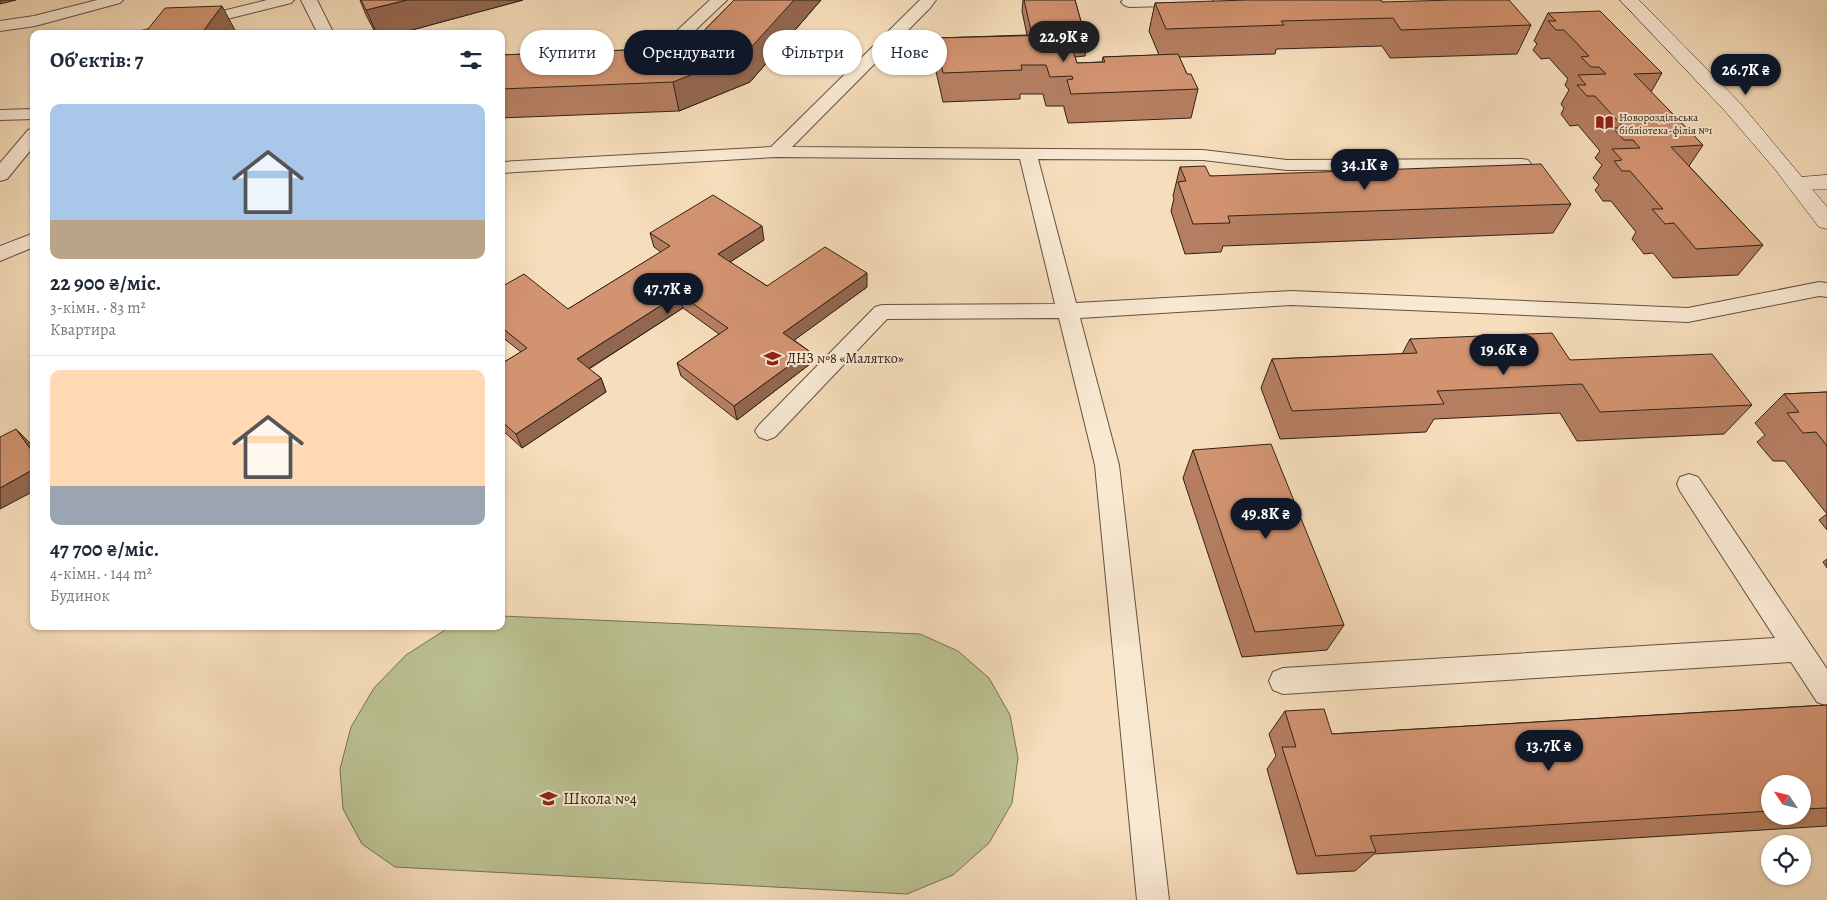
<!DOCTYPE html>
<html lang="uk">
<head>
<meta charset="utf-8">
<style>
	:root { --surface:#fff; --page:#f6f6f7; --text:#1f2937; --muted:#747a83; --line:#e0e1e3; --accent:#111827 }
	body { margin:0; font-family:Alegreya,serif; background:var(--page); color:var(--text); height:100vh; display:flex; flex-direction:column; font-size:19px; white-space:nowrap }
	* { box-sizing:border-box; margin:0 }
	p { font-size:16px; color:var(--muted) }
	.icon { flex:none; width:28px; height:28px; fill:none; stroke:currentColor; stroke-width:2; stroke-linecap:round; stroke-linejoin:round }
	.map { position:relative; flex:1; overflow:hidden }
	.sheet { position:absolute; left:30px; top:30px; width:475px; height:600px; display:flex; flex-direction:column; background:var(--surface); border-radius:10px; box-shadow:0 1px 4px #0004 }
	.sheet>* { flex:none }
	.guide { position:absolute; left:520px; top:30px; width:475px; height:45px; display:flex; gap:10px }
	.needle { width:32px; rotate:305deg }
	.tools { position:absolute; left:1761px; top:775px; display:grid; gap:10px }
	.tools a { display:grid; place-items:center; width:50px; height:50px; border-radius:50%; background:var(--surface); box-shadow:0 1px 4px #0004; font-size:25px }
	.price { position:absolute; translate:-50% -42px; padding:0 11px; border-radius:18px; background:var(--accent); color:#fff; font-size:16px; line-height:32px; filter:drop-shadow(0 1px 2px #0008) }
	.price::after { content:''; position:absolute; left:50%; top:30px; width:15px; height:11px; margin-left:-8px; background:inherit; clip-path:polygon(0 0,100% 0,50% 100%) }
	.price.on { background:#222; color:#fff }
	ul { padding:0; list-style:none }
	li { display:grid; align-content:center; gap:10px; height:265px; padding:0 20px }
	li+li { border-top:1px solid var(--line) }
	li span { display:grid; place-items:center; height:155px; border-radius:10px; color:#555 }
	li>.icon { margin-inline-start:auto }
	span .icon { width:90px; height:90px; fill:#fffc; stroke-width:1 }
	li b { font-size:21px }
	h2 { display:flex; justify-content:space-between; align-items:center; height:60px; padding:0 20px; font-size:21px }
	.tag { padding:0 18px; border-radius:22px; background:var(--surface); box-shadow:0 1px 4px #0004; font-size:18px; line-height:45px }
	.tag.on { background:var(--accent); color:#fff }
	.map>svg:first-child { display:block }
	.green { fill:#bbc191; stroke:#767254 }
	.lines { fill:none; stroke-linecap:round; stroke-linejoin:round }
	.lane-casing { stroke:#62513f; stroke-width:2 }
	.street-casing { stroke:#62513f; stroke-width:1 }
	.secondary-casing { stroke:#302216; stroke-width:1 }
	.lane { fill:#f9e9d3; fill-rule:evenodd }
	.street { fill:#f9e9d3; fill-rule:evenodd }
	.secondary { fill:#f9e9d3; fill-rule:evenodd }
	.wall { fill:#b57e61; stroke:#302216; fill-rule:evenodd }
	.shaded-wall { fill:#93674f; stroke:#302216 }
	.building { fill:#d29371; stroke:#302216 }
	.labels { text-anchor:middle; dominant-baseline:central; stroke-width:4; stroke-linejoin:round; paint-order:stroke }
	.far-poi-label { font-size:11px; fill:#302216; stroke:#f9e9d3; text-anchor:start }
	.poi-label { font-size:14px; fill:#302216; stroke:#f9e9d3; text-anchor:start }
	.near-poi-label { font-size:16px; fill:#302216; stroke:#f9e9d3; text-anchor:start }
</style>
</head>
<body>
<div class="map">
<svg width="1827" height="900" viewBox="0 0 1827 900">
	<rect width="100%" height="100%" fill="#f6ddbb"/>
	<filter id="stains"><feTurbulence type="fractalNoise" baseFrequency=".004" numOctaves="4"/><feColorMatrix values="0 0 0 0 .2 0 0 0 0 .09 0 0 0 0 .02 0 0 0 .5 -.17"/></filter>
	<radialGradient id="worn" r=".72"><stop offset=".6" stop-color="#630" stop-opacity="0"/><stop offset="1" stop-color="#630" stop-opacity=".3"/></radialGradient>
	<path class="green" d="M501,616L920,634L958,651L989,678L1010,715L1018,758L1012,803L989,843L953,875L907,894L395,867L362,844L343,809L340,769L351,727L374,688L406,655L445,630L456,626H501Z"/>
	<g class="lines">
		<defs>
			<path id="lane" d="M97,0H123L120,3L35,26L0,31V21L34,16Z
				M267,0H294L291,3L167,34H139L141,31Z
				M301,0H317L334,34H318Z
				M710,0H727L666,58L637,62L631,60L629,57L631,54L655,51Z
				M920,0H936L930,8L792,147L1203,150L1287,160L1522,159L1528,160L1531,164L1528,168L1522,169L1287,170L1203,160L1038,159L1076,303L1291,291L1688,308L1819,282L1827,283V297L1819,296L1688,322L1291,305L1080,318L1119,465L1169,900H1137L1095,465L1059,318L887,319L775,437L767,440L759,437L755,431L759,425L875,307L882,305L1055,304L1020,159L776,157L501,173V162L771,147Z
				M1123,0H1213L1210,3L1205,5L1129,7L1124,5L1121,2Z
				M34,109V119L0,120V110Z
				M34,129V146L7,179L0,181V163L28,130Z
				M34,233V247L0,261V246Z
				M1689,474L1698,477L1827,669V706L1817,702L1791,662L1283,694L1273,690L1269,681L1273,672L1283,668L1775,638L1680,491L1677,484L1680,477Z"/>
			<path id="street" d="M1827,175V189L1799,190L1791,188L1788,183L1791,178Z"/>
			<path id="secondary" d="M1620,0H1639L1740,103L1827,207V229L1819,227L1774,168L1725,111Z"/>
		</defs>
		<use href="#lane" class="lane-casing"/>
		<use href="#street" class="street-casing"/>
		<use href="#secondary" class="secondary-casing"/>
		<use href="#lane" class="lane"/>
		<use href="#street" class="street"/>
		<use href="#secondary" class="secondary"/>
	</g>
	<path class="wall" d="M360,0H523L397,34H376L366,15Z
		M734,0H821L750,82L679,111L501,118V55L678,48V51L694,45L693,42Z
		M1023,0H1075L1087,43L1085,56L1075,57L1077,63L1102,62L1103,57L1159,55L1149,31L1155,3L1382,2L1531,25L1517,54L1390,58L1382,46L1276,49L1275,54L1179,57L1187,74L1198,89L1191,118L1068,123L1064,108V106H1046L1043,94H1020V99L943,102L935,67L936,38L1027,35L1022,11Z
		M1548,13L1662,73L1651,92L1703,145L1689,166L1763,245L1738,275L1673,278L1653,253L1644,254L1632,239L1636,232L1611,201H1603L1595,190L1599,185L1593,178L1602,165L1595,158L1600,151L1578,125L1570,126L1561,114L1564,108L1561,104L1569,90L1565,85L1568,79L1549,58L1541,59L1533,50L1537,44L1534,41Z
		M1180,167L1210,176L1571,204L1553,233L1223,246L1221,252L1185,254L1171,211L1174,198L1173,196Z
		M650,233L764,240L730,262L767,286L867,287L794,340L809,351L810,364L737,420L681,376L677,363L719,334L683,308L589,369L601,378L606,392L522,448L501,429V364L521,352L501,336V287L568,309L661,252L654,247Z
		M1410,339L1570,360L1752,405L1724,434L1577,441L1560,413L1434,419L1426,432L1280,439L1261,388L1272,359L1402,354Z
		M1827,392V530L1819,520L1827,514L1785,461H1773L1757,442L1765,435L1755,423L1784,394Z
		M1193,450L1344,625L1327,650L1242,657L1183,478Z
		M1827,559V568L1823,562Z
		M1827,705V826L1374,854L1355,871L1297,874L1267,769L1276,756L1269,734L1285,711L1332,734ZM1770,784H1802V816H1770Z"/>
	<path class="shaded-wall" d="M0,0H16L0,4Z
		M407,0H523L397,34H377L366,10Z
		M794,0H821L750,82L679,111L673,82L678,48L683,78Z
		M222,6L237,34H201Z
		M762,226L764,240L721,268L718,254Z
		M867,273V287L785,347L783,333Z
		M679,294L683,308L582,373L577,359Z
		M809,351L810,364L737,420L734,406Z
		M601,378L606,392L522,448L516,434Z
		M16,429L30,443L34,448V454Z
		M34,469V491L0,509V488Z"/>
	<path class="building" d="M361,0H407L366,10Z
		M734,0H794L746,53L673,82L501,89V55L678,48V51L698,43L693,42Z
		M1024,0H1075L1087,43H1071L1066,30H1051V35H1032Z
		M1247,0H1381L1382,2L1453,0H1509L1531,25L1401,30L1393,18L1281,21L1284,25L1166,29L1155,3Z
		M222,6L201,34H144L165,8Z
		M1600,11L1662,73L1634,74L1703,145L1671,147L1763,245L1696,249L1674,223L1665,224L1652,209H1663L1630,171H1622L1614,161L1622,160L1612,149L1640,148L1633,140H1624L1613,128H1624L1595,96H1587L1577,85H1586L1578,75L1606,74L1599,67H1591L1581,57L1589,56L1564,30H1556L1548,21H1556L1548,13Z
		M1051,30H1066L1077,63L1105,62L1103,57L1178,54L1187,74H1191L1198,89L1071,94L1067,80L1073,79L1072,76L1050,77L1046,65H1021L1022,70L943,73L936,38L1053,35Z
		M1541,164L1571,204L1228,216L1230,223L1193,224L1178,182L1186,181L1180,167L1205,166L1210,176Z
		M713,195L762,226L718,254L767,286L825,247L867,273L783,333L809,351L734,406L677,363L728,328L679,294L577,359L601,378L516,434L501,421V364L527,348L501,327V287L524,274L568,309L670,246L650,233Z
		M1552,333L1570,360L1712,354L1752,405L1600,412L1582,384L1437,391L1444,404L1292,411L1272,359L1417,353L1410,339Z
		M1827,392V446L1816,432L1803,433L1787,413L1799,412L1784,394Z
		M16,429L34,454V469L0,488V437Z
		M1271,444L1344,625L1255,632L1193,450Z
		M1827,705V808L1802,809V784H1770V811L1370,836L1376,852L1316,856L1282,747H1296L1285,711L1324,709L1332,734Z"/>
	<defs>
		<symbol id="library-bare" viewBox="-9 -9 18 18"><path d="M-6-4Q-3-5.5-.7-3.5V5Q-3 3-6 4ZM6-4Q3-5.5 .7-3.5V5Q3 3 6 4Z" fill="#8f2418" stroke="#f9e9d3" stroke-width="2.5" paint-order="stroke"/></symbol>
		<symbol id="school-bare" viewBox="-9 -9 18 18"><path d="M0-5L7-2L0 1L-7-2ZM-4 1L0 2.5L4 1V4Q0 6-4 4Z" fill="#8f2418" stroke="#f9e9d3" stroke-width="2.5" paint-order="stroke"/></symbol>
	</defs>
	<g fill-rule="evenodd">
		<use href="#library-bare" x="1592" y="110" width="25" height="25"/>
		<use href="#school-bare" x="760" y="346" width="25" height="25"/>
		<use href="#school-bare" x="536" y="786" width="25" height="25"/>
	</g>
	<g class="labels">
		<g class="far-poi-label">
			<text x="1619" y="117">Новороздільська<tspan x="1619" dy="13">бібліотека-філія №1</tspan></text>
		</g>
		<g class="poi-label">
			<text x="787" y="358">ДНЗ №8 «Малятко»</text>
		</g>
		<g class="near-poi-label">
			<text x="563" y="799">Школа №4</text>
		</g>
	</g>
	<rect width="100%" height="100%" filter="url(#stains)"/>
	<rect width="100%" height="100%" fill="url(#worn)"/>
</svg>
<div class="tools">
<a><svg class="needle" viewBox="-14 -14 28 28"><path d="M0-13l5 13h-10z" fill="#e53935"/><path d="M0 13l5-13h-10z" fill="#747a83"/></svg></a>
<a><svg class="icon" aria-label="locate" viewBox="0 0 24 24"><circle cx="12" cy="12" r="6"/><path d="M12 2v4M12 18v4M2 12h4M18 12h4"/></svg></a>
</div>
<b class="price on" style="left:1064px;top:63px">22.9K ₴</b>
<b class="price" style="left:1746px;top:96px">26.7K ₴</b>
<b class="price" style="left:1365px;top:191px">34.1K ₴</b>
<b class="price" style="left:668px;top:315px">47.7K ₴</b>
<b class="price" style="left:1504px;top:376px">19.6K ₴</b>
<b class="price" style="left:1266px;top:540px">49.8K ₴</b>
<b class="price" style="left:1549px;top:772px">13.7K ₴</b>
<div class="guide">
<a class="tag">Купити</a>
<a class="tag on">Орендувати</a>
<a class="tag">Фільтри</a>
<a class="tag">Нове</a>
</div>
<section class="sheet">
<h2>Об’єктів: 7<svg class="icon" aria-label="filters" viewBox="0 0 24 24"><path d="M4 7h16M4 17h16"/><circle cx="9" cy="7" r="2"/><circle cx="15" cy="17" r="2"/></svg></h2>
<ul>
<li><span style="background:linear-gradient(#a9c7e8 75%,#b9a48a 0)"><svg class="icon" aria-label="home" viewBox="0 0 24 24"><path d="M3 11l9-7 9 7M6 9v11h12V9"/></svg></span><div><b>22 900 ₴/міс.</b><p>3-кімн. · 83 m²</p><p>Квартира</p></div></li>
<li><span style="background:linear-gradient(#ffd9b3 75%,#9aa5b1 0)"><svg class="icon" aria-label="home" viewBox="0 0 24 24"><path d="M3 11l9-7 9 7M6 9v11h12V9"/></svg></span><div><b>47 700 ₴/міс.</b><p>4-кімн. · 144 m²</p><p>Будинок</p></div></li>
</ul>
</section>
</div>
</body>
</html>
